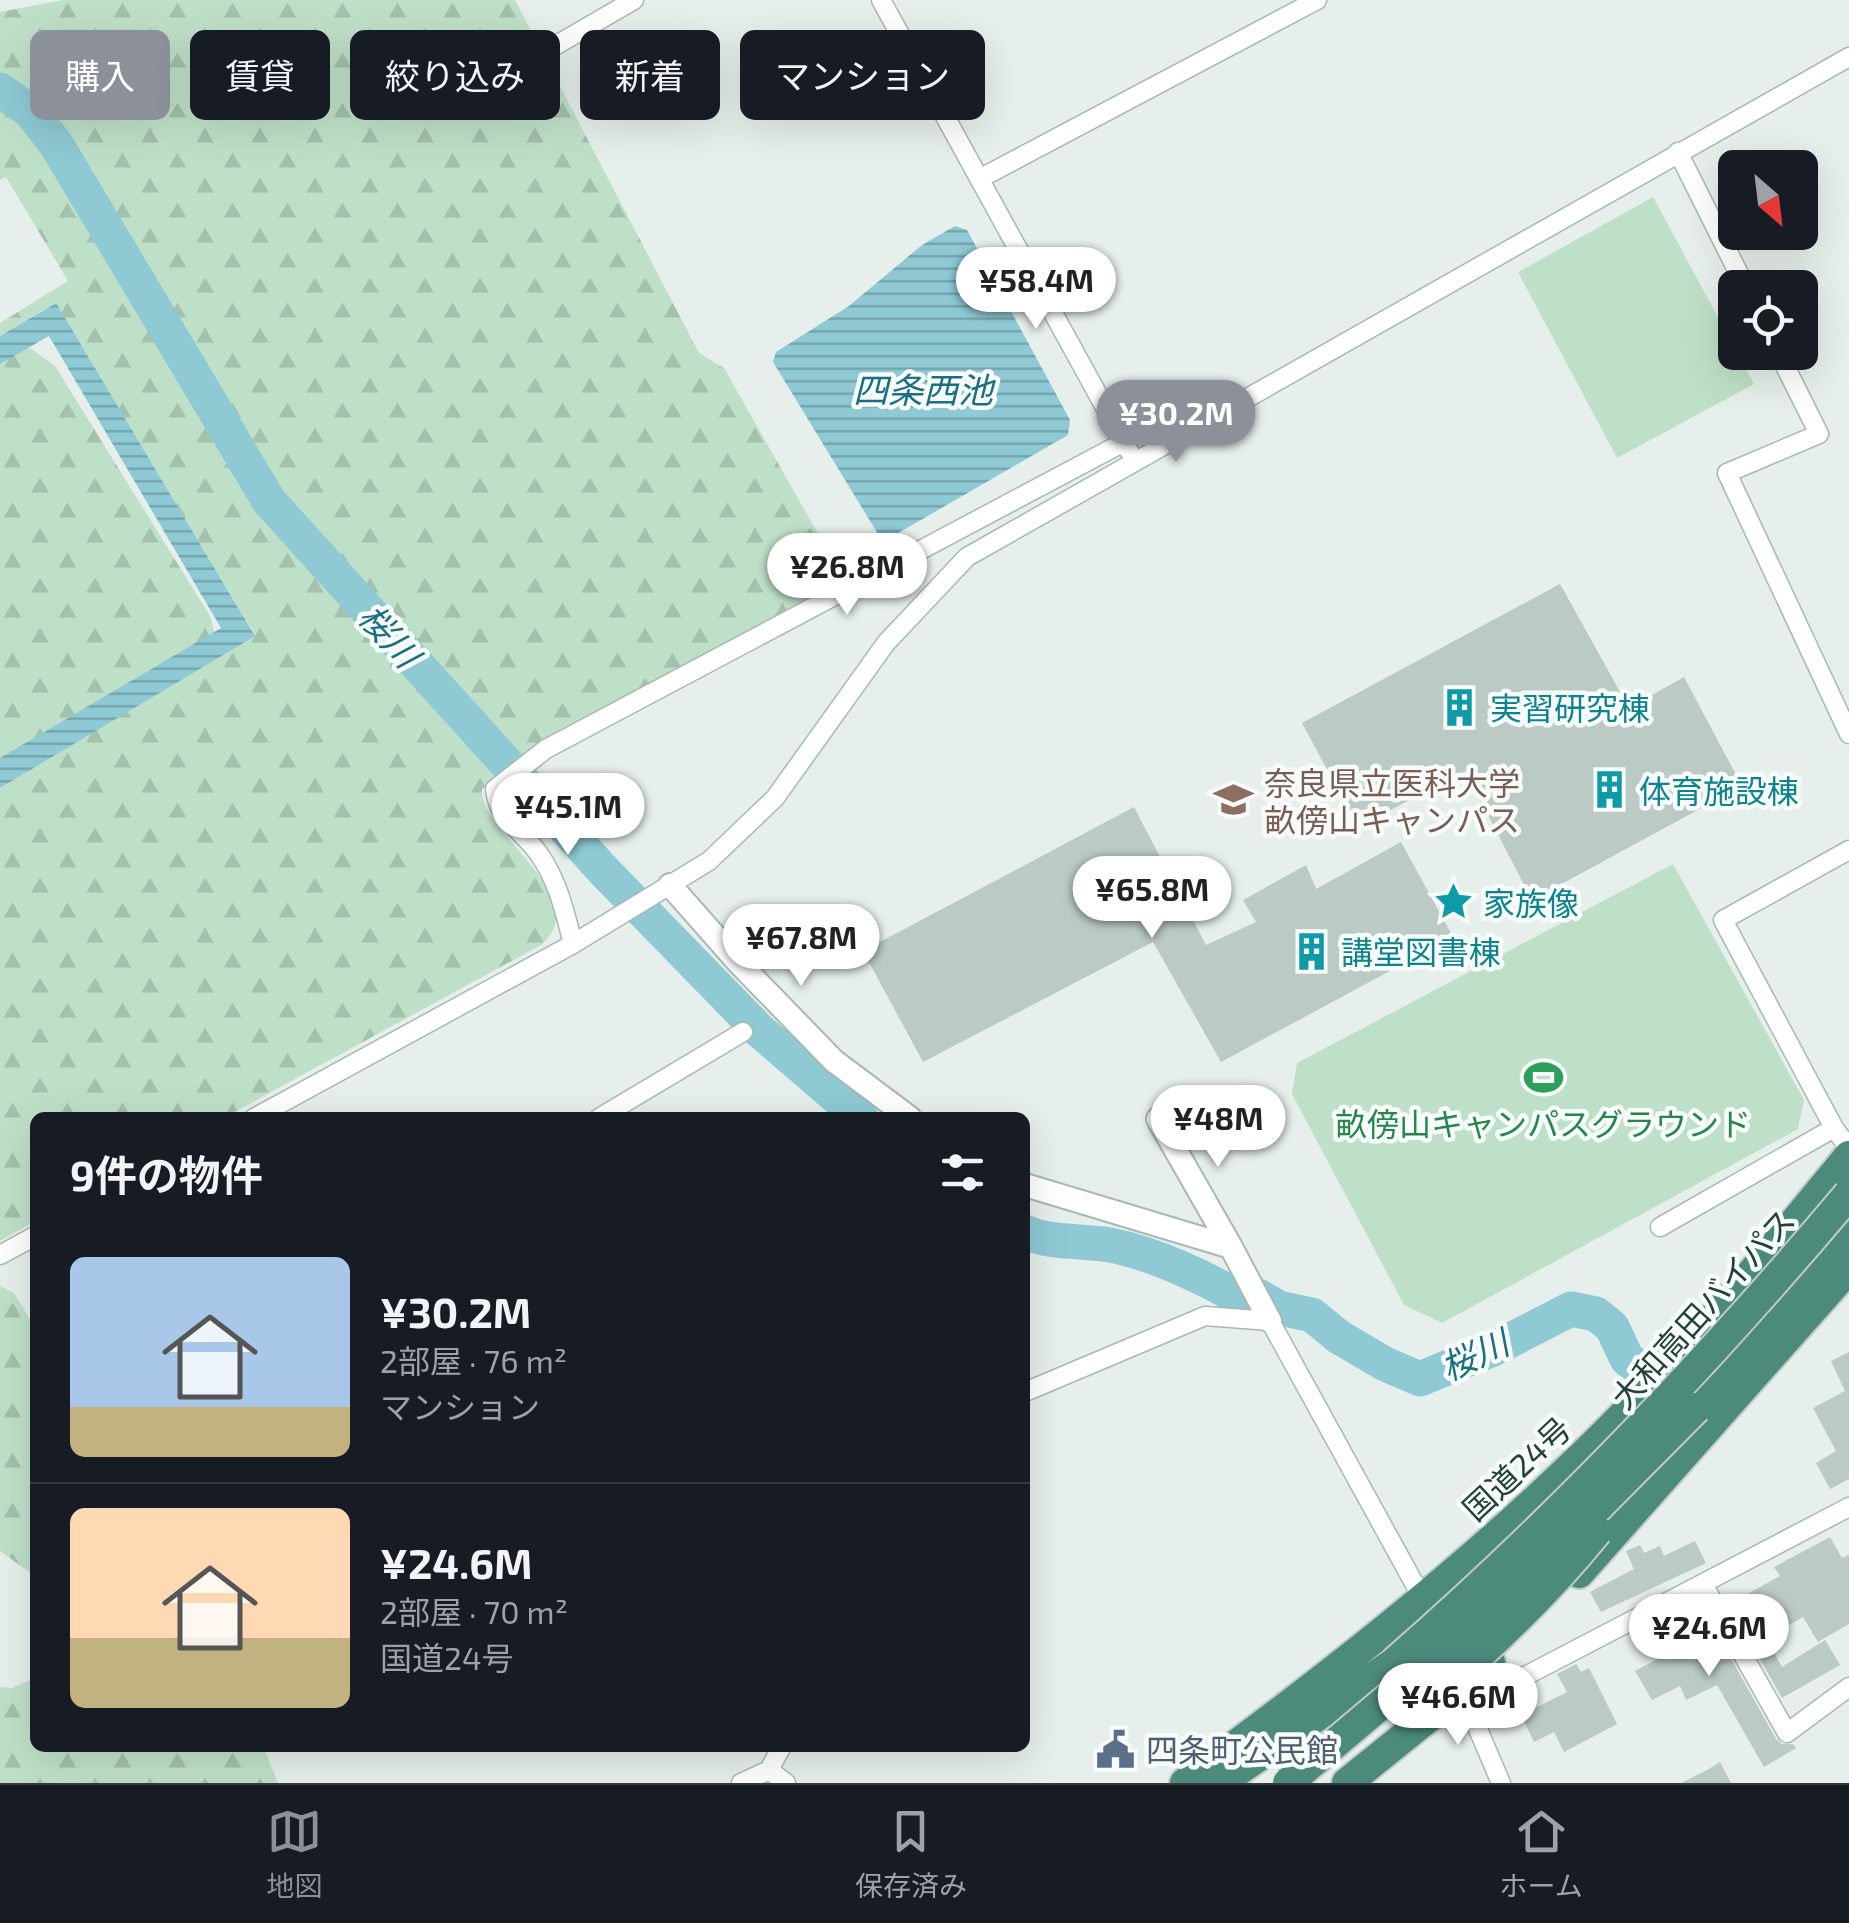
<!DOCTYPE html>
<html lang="ja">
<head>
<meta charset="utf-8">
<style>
	:root { --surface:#171b24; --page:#242831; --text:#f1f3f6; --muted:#9ea1a6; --line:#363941; --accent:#8c9099 }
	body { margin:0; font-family:"Exo 2","Noto Sans JP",sans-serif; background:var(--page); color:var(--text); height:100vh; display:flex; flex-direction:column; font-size:38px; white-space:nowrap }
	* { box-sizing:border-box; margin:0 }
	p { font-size:32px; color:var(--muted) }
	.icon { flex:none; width:55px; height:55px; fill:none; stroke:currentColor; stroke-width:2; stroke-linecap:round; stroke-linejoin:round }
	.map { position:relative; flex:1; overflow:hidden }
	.sheet { position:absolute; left:30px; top:1112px; width:1000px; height:640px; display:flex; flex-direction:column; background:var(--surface); border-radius:15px; box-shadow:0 10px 40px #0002 }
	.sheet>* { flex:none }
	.banner { position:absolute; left:30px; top:30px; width:1000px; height:90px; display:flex; gap:20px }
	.needle { width:65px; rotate:152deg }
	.controls { position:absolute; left:1718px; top:150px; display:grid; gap:20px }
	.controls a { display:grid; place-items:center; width:100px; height:100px; border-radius:15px; background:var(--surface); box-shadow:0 10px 40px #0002; font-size:50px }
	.price { position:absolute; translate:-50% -85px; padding:0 22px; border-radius:35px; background:#fff; color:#222; font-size:32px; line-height:65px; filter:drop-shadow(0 2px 5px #0008) }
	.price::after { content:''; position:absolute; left:50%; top:60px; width:30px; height:22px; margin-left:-15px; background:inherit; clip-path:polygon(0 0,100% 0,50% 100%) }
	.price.on { background:var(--accent); color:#fff }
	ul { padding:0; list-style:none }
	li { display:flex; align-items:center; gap:30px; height:250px; padding:0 40px }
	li+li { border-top:2px solid var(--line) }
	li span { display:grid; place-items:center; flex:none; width:280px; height:200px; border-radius:15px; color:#555 }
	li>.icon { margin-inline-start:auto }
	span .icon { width:120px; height:120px; fill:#fffc; stroke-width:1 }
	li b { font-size:42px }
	h2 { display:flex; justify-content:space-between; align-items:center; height:120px; padding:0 40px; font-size:42px }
	.pill { padding:0 35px; border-radius:15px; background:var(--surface); box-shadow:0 10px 40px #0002; font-size:35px; line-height:90px }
	.pill.on { background:var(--accent); color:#fff }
	.dock { display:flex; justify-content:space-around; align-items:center; height:140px; border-top:2px solid var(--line); background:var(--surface); font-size:28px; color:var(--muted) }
	.dock a { display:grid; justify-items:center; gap:5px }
	.dock .on { color:var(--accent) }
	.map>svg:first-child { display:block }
	.forest { fill:url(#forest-firs) }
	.pitch { fill:#bfe0c8 }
	.water { fill:url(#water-rules) }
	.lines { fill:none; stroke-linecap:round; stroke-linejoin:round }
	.river { stroke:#8ec9d4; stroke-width:35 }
	.building { fill:#bbcac4 }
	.minor-casing { stroke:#a8b8b2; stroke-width:21 }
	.tertiary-casing { stroke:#a8b8b2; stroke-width:26 }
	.trunk-casing { stroke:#c2cac8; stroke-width:34 }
	.minor { stroke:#fff; stroke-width:18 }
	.tertiary { stroke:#fff; stroke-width:22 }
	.trunk { stroke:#4c8a7c; stroke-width:30 }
	.trunk-bridge-casing { stroke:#c2cac8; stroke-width:34; stroke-linecap:butt }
	.trunk-bridge { stroke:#4c8a7c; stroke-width:30 }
	.labels { text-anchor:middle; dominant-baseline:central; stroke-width:9; stroke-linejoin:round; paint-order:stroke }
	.culture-label { font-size:32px; fill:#0d838f; stroke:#f7fbf9; text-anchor:start }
	.education-label { font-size:32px; fill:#785e54; stroke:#f7fbf9; text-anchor:start }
	.leisure-label { font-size:32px; fill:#27864d; stroke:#f7fbf9 }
	.street-label { font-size:32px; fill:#24423a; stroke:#f7fbf9 }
	.service-label { font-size:32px; fill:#4e5e75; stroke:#f7fbf9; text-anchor:start }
	.water-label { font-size:35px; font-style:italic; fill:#1c6f80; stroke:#f7fbf9 }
</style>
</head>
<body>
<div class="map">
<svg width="1849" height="1783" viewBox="0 0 1849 1783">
	<defs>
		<pattern id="forest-firs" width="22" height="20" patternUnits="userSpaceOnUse" patternTransform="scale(2.5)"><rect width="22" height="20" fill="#bfe0c8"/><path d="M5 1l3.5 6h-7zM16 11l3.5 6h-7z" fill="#a4c1ad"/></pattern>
		<pattern id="water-rules" width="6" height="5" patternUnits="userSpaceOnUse" patternTransform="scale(2.5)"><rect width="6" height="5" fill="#8ec9d4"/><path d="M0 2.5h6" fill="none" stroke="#74a5ad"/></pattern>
	</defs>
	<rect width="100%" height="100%" fill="#e6efeb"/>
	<path class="forest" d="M63,0H515L699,353L724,368L842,576L836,586L540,744L482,789C477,832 598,897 541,945L225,1117L35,1118V1221L0,1241V788L255,635L55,303L0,336V323L68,281L6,177L0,180V12Z
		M27,346L55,366L210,616L215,635L0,759V361Z
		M0,1286L14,1293L35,1328V1576L0,1551Z
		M35,1678V1748H264L278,1783H0V1687L12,1688Z"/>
	<path class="pitch" d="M1653,197L1754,384L1617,458L1518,272Z
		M1673,864L1804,1100L1798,1129L1442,1323L1404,1305L1292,1094L1297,1063Z"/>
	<path class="water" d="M955,226L967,230L1070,420L1068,435L893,536L878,534L773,362L776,352L849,306L922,245Z
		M56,303L255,636L0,788V758L221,628L49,336L0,364V336Z"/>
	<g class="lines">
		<path class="river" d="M0,90L30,111L56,144L269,501L603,870L760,1031L861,1118
			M1025,1232C1050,1244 1082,1240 1110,1245C1156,1254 1208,1279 1248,1303L1258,1296L1279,1308L1312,1315L1339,1337L1385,1364L1420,1379L1493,1349L1571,1309L1596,1314L1612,1327L1627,1359L1640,1368L1658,1365L1692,1349"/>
	</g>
	<path class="building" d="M1560,584L1629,708L1684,677L1742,786L1532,900L1465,771L1358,827L1302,723Z
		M1134,807L1206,945L1256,922L1243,900L1306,865L1316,889L1401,842L1453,937L1221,1062L1153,942L923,1062L863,951Z
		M1849,1352V1479L1830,1489L1816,1463L1836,1451L1813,1408L1845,1391L1831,1361Z
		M1830,1537L1842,1558L1849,1555V1624L1818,1642L1803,1617L1766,1638L1782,1667L1825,1640L1840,1665L1782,1698L1729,1604L1780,1576L1774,1567Z
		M1695,1541L1706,1563L1601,1612L1590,1592L1634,1569L1626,1551L1640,1545L1644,1553L1660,1546L1664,1556Z
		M1701,1605L1776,1739L1782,1744H1793L1796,1748L1764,1767L1717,1685L1686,1700L1680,1686L1652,1700L1635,1671L1663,1656L1656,1637L1689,1621L1686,1614Z
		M1576,1664L1581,1672L1589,1668L1617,1724L1564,1752L1554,1732L1534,1742L1521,1715L1567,1692L1557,1674Z
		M1720,1762L1731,1783H1681L1707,1770Z"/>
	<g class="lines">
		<defs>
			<path id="minor" d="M881,0L1129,451
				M553,47L634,0
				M1678,152L1746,288
				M979,179L1317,0
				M1778,352L1819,434L1727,473L1849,734
				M573,944C565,912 558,881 539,854C522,830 498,819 495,789L546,749L1124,442
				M254,1118L573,944L709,861L775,798L886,643L967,557L1849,57
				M599,1118L743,1032
				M1834,1128L1723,920L1849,850
				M1660,1227L1834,1128L1849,1148
				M0,1255L35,1236
				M1025,1392L1205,1316L1270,1321L1425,1603
				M1703,1584L1787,1733L1849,1687
				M1460,1687L1501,1783
				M1468,1706L1849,1507
				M769,1770L786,1783
				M741,1783L769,1770L781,1748"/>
			<path id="tertiary" d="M670,885L737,961L834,1061L910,1118
				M1158,1119L1231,1247
				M1025,1185L1231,1247L1270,1321"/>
			<path id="trunk" d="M1696,1408L1849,1232
				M1579,1573L1849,1268
				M1185,1783C1322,1682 1455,1579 1577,1461C1676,1367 1763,1261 1849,1156
				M1220,1783L1394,1663
				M1347,1783L1461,1691L1490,1662"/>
		</defs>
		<use href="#minor" class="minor-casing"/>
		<use href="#tertiary" class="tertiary-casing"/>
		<use href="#trunk" class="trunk-casing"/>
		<use href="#minor" class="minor"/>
		<use href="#tertiary" class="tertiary"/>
		<use href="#trunk" class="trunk"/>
		<defs>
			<path id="trunk-bridge" d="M1394,1663C1559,1519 1708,1362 1849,1194
				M1440,1689C1497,1641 1550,1589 1597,1531
				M1288,1783L1468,1631L1558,1547L1696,1408"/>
		</defs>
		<use href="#trunk-bridge" class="trunk-bridge-casing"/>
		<use href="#trunk-bridge" class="trunk-bridge"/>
	</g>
	<defs>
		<symbol id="building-bare" viewBox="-9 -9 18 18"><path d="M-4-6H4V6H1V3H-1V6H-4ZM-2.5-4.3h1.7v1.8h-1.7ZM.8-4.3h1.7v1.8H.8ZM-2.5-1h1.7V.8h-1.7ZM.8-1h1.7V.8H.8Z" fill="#0f9aa8" stroke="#f7fbf9" stroke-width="2.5" paint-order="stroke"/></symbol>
		<symbol id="university-bare" viewBox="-9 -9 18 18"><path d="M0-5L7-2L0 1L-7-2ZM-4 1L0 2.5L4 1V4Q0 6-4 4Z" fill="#8d6e63" stroke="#f7fbf9" stroke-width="2.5" paint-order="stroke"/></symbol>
		<symbol id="sight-bare" viewBox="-9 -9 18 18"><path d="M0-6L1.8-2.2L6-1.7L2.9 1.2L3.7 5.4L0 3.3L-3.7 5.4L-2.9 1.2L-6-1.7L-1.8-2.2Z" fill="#0f9aa8" stroke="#f7fbf9" stroke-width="2.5" paint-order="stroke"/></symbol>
		<symbol id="stadium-bare" viewBox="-9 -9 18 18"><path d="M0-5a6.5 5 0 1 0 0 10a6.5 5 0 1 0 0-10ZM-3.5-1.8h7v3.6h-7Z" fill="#2e9e5b" stroke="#f7fbf9" stroke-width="2.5" paint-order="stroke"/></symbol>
		<symbol id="civic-bare" viewBox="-9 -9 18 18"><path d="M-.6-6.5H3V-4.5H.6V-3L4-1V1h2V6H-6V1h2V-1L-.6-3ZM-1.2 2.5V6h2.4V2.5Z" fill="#5c6f8a" stroke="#f7fbf9" stroke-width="2.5" paint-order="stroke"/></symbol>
	</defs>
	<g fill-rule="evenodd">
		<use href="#building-bare" x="1432" y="680" width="55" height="55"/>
		<use href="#building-bare" x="1582" y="762" width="55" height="55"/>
		<use href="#university-bare" x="1206" y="772" width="55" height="55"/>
		<use href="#sight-bare" x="1426" y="874" width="55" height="55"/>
		<use href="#building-bare" x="1284" y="924" width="55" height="55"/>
		<use href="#stadium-bare" x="1516" y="1050" width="55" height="55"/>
		<use href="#civic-bare" x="1088" y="1722" width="55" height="55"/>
	</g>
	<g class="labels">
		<g class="culture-label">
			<text x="1490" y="707">実習研究棟</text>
			<text x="1639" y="790">体育施設棟</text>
			<text x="1483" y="902">家族像</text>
			<text x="1341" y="951">講堂図書棟</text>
		</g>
		<g class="education-label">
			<text x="1264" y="782">奈良県立医科大学<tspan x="1264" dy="37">畝傍山キャンパス</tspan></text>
		</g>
		<g class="leisure-label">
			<text x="1543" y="1123">畝傍山キャンパスグラウンド</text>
		</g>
		<g class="street-label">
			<text transform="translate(1702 1308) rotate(-48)">大和高田バイパス</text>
			<text transform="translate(1516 1468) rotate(-43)">国道24号</text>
		</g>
		<g class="service-label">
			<text x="1146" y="1749">四条町公民館</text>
		</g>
		<g class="water-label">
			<text x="923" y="389">四条西池</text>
			<text transform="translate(390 635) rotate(48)">桜川</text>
			<text transform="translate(1474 1354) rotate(-25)">桜川</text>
		</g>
	</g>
</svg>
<div class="controls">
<a><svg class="needle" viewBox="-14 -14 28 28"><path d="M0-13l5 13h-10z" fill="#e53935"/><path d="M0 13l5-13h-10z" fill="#9ea1a6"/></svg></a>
<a><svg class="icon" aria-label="locate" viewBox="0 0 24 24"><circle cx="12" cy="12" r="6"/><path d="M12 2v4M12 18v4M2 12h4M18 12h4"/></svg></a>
</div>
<b class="price" style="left:1036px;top:332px">¥58.4M</b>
<b class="price on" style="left:1176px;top:465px">¥30.2M</b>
<b class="price" style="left:847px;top:618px">¥26.8M</b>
<b class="price" style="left:568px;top:858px">¥45.1M</b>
<b class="price" style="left:1152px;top:941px">¥65.8M</b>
<b class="price" style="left:801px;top:989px">¥67.8M</b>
<b class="price" style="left:1218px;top:1170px">¥48M</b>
<b class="price" style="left:1709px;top:1679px">¥24.6M</b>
<b class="price" style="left:1458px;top:1748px">¥46.6M</b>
<div class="banner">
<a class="pill on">購入</a>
<a class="pill">賃貸</a>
<a class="pill">絞り込み</a>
<a class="pill">新着</a>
<a class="pill">マンション</a>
</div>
<section class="sheet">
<h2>9件の物件<svg class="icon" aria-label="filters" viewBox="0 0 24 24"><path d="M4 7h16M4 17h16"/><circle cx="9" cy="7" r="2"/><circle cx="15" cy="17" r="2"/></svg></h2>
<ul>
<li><span style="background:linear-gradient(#a9c7e8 75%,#c2b280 0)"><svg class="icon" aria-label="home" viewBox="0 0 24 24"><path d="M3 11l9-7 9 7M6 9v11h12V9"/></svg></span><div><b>¥30.2M</b><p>2部屋 · 76 m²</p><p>マンション</p></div></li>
<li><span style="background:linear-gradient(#ffd9b3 65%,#c2b280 0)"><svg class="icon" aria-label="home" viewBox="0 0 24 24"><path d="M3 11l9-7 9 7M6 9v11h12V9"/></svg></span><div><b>¥24.6M</b><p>2部屋 · 70 m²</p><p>国道24号</p></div></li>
</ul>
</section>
</div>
<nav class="dock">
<a class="on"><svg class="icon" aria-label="map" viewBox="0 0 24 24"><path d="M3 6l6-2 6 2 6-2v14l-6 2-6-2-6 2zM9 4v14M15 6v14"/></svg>地図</a>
<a><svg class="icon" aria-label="saved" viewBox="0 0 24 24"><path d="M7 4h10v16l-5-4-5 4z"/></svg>保存済み</a>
<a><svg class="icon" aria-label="home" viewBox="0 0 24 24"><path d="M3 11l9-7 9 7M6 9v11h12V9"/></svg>ホーム</a>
</nav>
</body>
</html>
